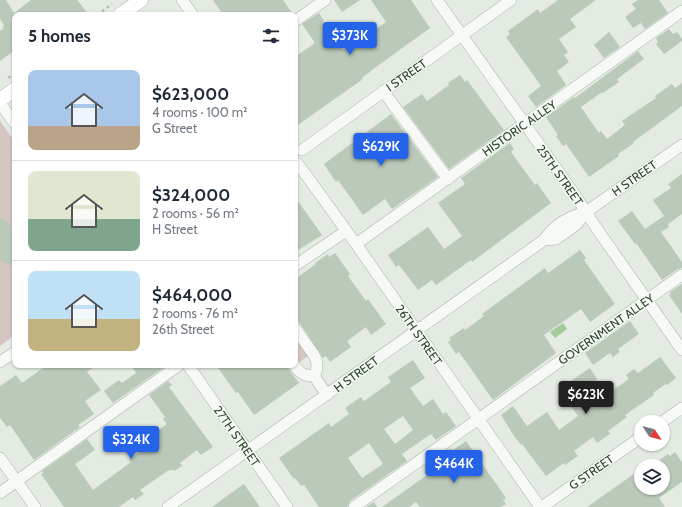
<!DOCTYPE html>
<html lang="en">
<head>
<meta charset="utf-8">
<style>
	:root { --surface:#fff; --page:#f2f2f3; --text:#1f2937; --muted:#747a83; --line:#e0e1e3; --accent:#2563eb }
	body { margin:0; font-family:Cabin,sans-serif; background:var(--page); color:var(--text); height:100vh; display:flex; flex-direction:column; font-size:15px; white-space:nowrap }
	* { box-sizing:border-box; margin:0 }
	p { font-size:13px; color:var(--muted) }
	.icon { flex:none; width:22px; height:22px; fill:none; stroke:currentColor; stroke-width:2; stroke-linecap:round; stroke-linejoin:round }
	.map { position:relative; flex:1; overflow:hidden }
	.side { position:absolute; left:12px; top:12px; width:286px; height:356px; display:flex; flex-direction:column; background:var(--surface); border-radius:8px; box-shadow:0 1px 3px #0004 }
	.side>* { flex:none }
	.needle { width:26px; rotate:126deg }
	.controls { position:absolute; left:634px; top:415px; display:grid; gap:8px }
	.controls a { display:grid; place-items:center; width:36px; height:36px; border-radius:50%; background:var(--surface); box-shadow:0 1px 3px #0004; font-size:20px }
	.price { position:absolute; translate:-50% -34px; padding:0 9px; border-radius:4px; background:var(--accent); color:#fff; font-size:13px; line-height:26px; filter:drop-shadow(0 1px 2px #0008) }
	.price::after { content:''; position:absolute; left:50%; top:24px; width:12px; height:9px; margin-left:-6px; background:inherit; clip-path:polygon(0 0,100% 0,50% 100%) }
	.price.current { background:#222; color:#fff }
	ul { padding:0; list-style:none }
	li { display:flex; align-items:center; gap:12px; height:100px; padding:0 16px }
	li+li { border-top:1px solid var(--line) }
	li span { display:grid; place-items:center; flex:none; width:112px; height:80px; border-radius:8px; color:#555 }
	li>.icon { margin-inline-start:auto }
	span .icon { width:48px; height:48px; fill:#fffc; stroke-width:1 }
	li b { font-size:17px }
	h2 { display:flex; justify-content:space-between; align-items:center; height:48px; padding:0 16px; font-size:17px }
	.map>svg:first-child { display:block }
	.green { fill:#d5c5c3 }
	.water { fill:#a5cb9d }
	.building { fill:#bac9b9; fill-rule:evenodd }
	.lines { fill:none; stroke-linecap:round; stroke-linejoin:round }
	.minor-casing { stroke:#a8b6a7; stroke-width:12 }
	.major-casing { stroke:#a3b7a1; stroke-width:15 }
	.path { stroke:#b1bbb0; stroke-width:2; stroke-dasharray:3 3; stroke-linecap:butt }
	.minor { stroke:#f6f9f5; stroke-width:11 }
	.major { stroke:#fff; stroke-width:14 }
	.labels { text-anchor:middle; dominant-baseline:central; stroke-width:3; stroke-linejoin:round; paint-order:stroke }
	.street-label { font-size:12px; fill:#2b442a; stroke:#f3f8f2 }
</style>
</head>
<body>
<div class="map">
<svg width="682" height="507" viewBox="0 0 682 507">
	<rect width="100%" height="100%" fill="#e3ebe2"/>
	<path class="green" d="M0,121L15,142V335L0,346Z
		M295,334L309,355L297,364L295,361Z"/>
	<path class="water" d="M563,323L567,329L555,338L550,332Z"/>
	<path class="building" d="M0,0H6L14,13L31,0H77L86,11L81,15H15V50L0,61V31L4,28L3,26L4,25L0,19Z
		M213,0H283L293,14L291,15H223Z
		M334,0H360L342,12Z
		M371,0H411L430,28L376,67L362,78L363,79L295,127V57L315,43L302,24L319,13L324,21L323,22L343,50L361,37L362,39L386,22Z
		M558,0H596L570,19L576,27L559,39L568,52L564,55L569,62L557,71L566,85L536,107L528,96L541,86L506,37L510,34L508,31L538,9L540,13Z
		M638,0H659L668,13L645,29L641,23L633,28L625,17L636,9L632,4Z
		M669,29L673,34L677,32L682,39V41L664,54L656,44L658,42L656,38Z
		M609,32L620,47L604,58L594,45Z
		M638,51L644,59L617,79L619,82L603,93L602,92L581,107L599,133L601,131L607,139L625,125L622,121L656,98L655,96L672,84L675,88L682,83V106L633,142L634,143L618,154L619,156L589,177L566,144L563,146L556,136L558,135L546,117L574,97L575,98Z
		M460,75L465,82L467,80L504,130L449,169L403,107L422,94L427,101L449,85L448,83Z
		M391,114L438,177L392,209L385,199L363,215L338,180L336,182L324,164Z
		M510,143L514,149L511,152L535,185L537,183L551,203L472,262L471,260L436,285L432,280L418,290L399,265L396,267L388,255L428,227L444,249L462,236L438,203L465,184L461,178Z
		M682,174V214L668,224L669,227L661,232L682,262V268L678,269L662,280L636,243L635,244L618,221L632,211L645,229L664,216L653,200L671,188L668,184Z
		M295,197L322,235L295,252Z
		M0,216L10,225L15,234V268L0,260Z
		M580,250L586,258L584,260L615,304L590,322L581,309L544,335L556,353L493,400L459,352L456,354L448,342L451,340L449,338L464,328L465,330L484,316L482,314L545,268L548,273Z
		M335,253L350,274L348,276L366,301L368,299L386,324L371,335L366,327L347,341L351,347L330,362L326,356L323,358L295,316V279L316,264L315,263L328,254L329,257Z
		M682,284V314L669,295L671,294L670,292Z
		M630,321L639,334L618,349L620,352L613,357L610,353L593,365L585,353Z
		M660,357L676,378L667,385L666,384L653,393L654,395L625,415L627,417L608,431L610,434L597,443L593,437L574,451L578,456L565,465L564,463L546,476L522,444L521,445L514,436L501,415L513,406L527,426L547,412L559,430L578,416L564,396L570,392L565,385L590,368L597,379L596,380L606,395L629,379L626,375L634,369L638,373Z
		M413,360L425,378L410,388L423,406L433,399L443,414L446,412L456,426L436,440L431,434L402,454L407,461L350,501L347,507H319L304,485L301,486L295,478L294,479L279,458L329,423L331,427L349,414L345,408L361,397L364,401L391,382L388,377ZM403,416L413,430L395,444L384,429ZM369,443L383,464L362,478L348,458Z
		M41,365H97L87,372L101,390L85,401L94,414L78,425L80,427L34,460L10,425L7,427L0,418V386L16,375L22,383L43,368Z
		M138,365H167L113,403L104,391L119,380L122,383L136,373L133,368Z
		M216,365H286L299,383L254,415L238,392L236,393Z
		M168,381L172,385L169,387L213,447L201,455L197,450L180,463L182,466L174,471L173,469L170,471L169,470L140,490L144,494L135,500L133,497L119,507H64L41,474L43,473L42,471L87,439L95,450L75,464L93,490L131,462L129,459L152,444L148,438L167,424L163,419L165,417L149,395Z
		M466,441L506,498L503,500L506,504L501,507H420L416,502L409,507H382L437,468L432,461L450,449L452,451Z
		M675,452L682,462V482L659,498L665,507H587L641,469V488H663V466H651L668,454L670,456Z
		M244,484L260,507H212L231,493Z
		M374,502L377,507H366Z"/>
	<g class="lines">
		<defs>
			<path id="minor" d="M182,0L193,15
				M437,0L575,195L597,229L682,350
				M295,21L325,0
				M383,91L448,179
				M0,103L15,124
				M302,150L511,0
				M298,164L356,244L540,507
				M544,240L556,239L577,224L586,212
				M356,244L682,11
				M296,265L346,231
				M0,362L15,352
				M188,365L287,507
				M294,365C300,373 304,376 314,376C318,369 318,362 314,355L295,328
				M314,376L327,395
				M662,422L682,408
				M0,458L35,507
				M0,493L179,365
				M168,507L544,240C555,224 568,217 586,212L682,145
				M354,507L682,275
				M542,507L641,437"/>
			<path id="major" d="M120,15L141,0
				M0,100L15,89"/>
		</defs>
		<use href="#minor" class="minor-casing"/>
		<use href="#major" class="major-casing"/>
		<path class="path" d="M97,15L112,4
			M8,78L15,73"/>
		<use href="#minor" class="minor"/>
		<use href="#major" class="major"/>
	</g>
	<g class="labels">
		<g class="street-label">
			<text transform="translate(406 75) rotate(-35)">I STREET</text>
			<text transform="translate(519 128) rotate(-35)">HISTORIC ALLEY</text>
			<text transform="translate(560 175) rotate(55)">25TH STREET</text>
			<text transform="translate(634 178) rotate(-35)">H STREET</text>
			<text transform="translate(606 329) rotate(-35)">GOVERNMENT ALLEY</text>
			<text transform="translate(419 335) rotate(55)">26TH STREET</text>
			<text transform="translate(356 374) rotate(-36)">H STREET</text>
			<text transform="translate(237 436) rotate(55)">27TH STREET</text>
			<text transform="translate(591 472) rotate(-35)">G STREET</text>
		</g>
	</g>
</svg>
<div class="controls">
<a><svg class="needle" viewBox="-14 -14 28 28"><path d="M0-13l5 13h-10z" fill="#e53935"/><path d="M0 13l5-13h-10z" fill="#747a83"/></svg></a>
<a><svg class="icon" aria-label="layers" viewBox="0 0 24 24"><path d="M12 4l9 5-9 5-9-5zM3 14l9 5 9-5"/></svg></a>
</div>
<b class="price" style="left:350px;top:56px">$373K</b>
<b class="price" style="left:381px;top:167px">$629K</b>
<b class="price current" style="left:586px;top:415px">$623K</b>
<b class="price" style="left:131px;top:460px">$324K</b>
<b class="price" style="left:454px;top:484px">$464K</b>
<section class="side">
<h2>5 homes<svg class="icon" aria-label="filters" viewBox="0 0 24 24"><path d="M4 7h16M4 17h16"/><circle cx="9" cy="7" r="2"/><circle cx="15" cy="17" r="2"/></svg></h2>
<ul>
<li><span style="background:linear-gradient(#a9c7e8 70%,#b9a48a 0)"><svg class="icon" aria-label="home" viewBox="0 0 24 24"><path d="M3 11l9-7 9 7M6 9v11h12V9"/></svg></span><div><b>$623,000</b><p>4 rooms · 100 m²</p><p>G Street</p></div></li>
<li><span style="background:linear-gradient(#dfe7d0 60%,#7fa58c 0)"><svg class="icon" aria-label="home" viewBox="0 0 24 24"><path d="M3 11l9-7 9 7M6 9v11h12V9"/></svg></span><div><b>$324,000</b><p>2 rooms · 56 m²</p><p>H Street</p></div></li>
<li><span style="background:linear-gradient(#bfe0f5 60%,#c2b280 0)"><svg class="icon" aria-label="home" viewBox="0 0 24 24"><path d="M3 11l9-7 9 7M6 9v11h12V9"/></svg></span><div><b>$464,000</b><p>2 rooms · 76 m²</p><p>26th Street</p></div></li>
</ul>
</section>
</div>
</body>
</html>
